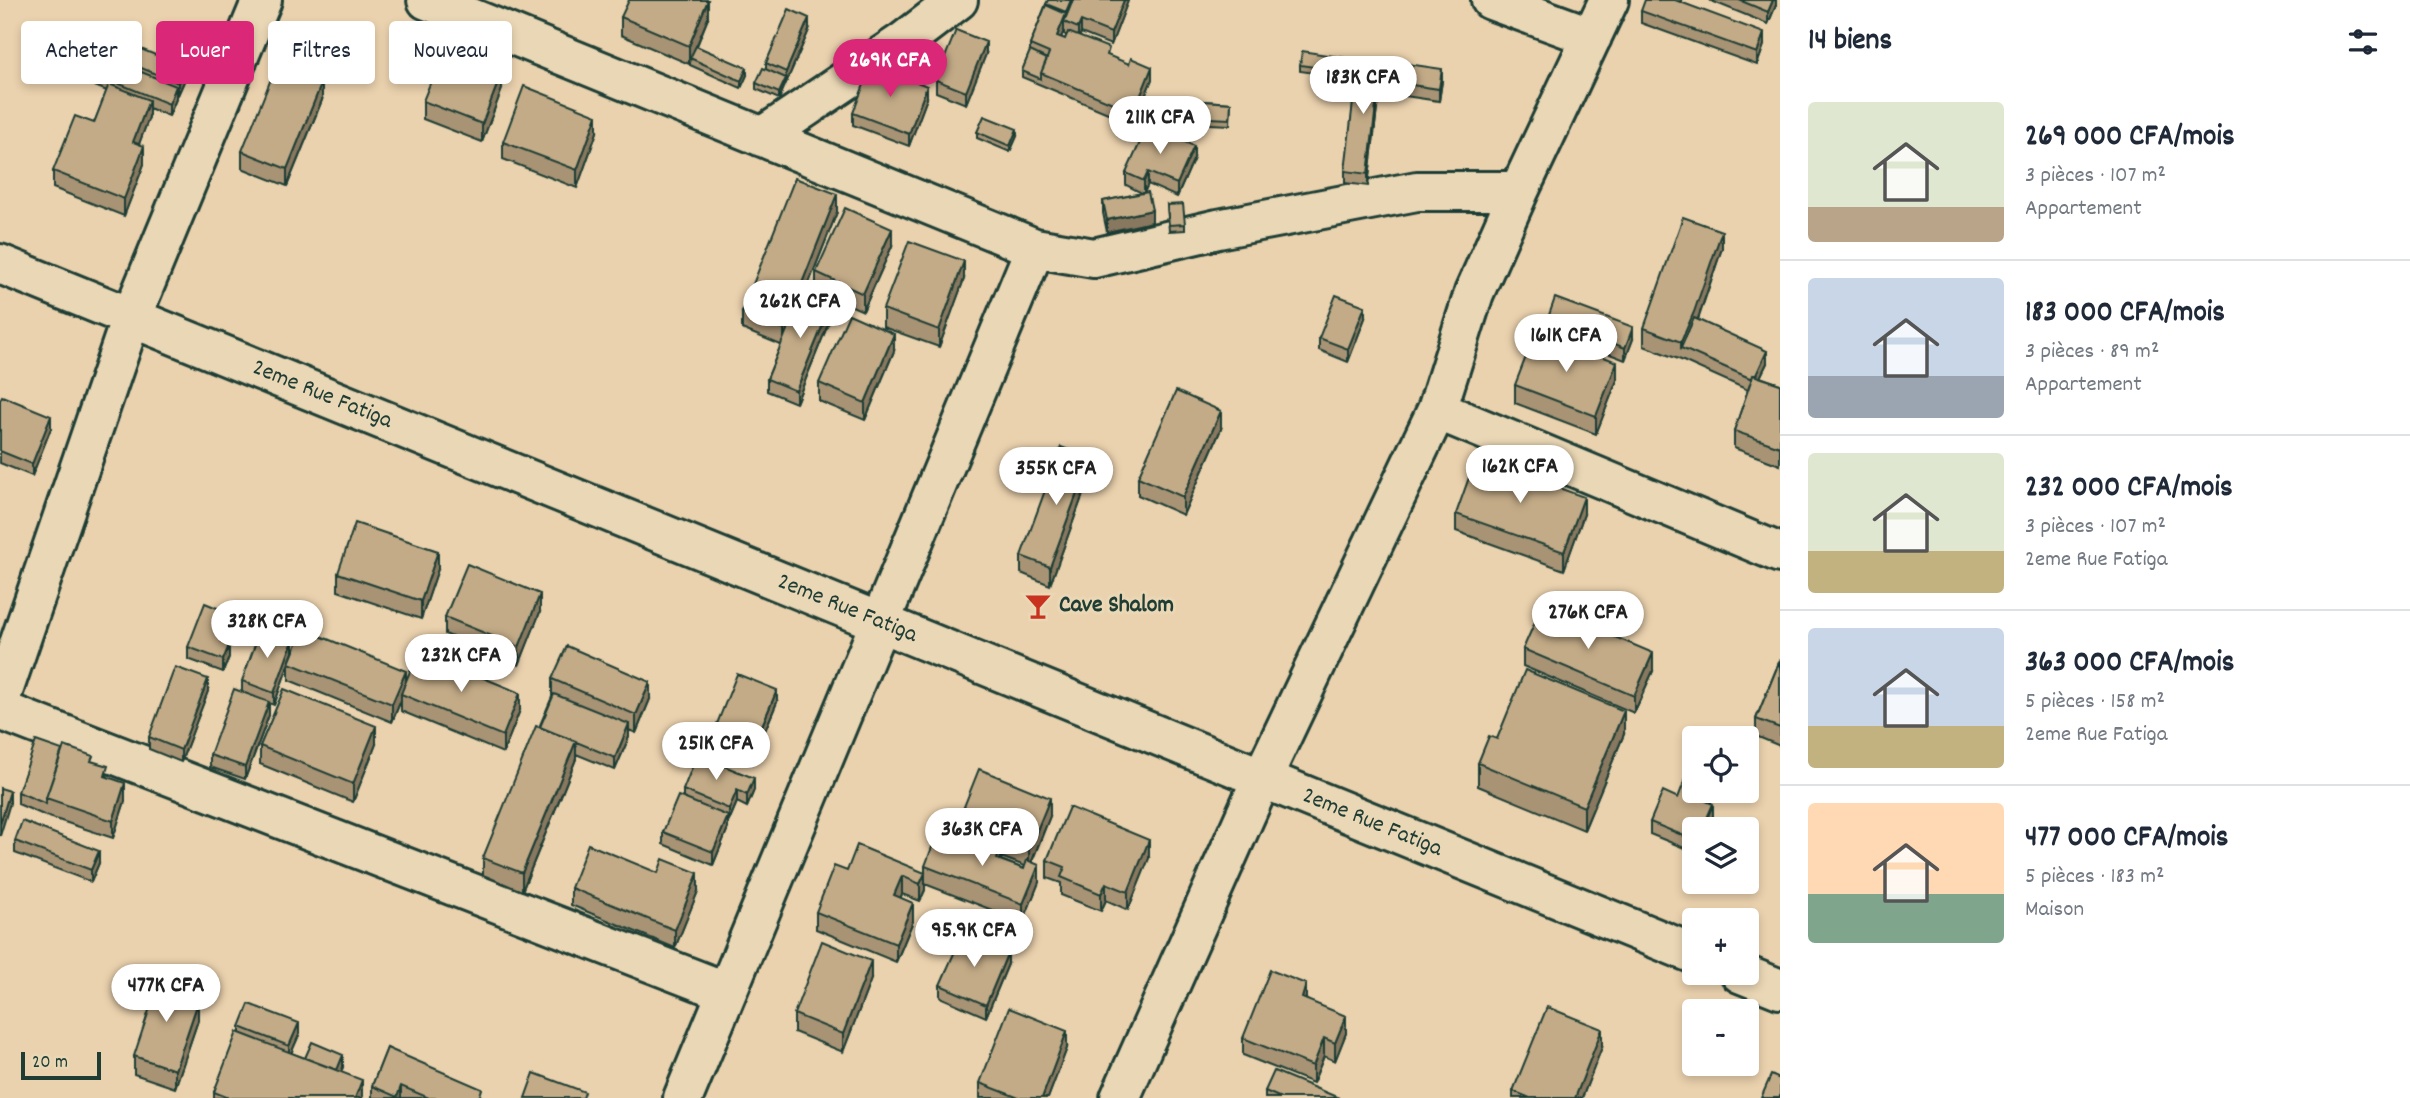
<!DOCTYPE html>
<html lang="fr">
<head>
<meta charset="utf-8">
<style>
	:root { --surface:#fff; --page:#f6f6f7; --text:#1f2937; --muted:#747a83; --line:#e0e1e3; --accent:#db2777 }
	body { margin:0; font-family:Dekko,sans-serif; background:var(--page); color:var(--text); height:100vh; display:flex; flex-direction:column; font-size:26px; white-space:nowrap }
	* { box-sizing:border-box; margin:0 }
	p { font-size:23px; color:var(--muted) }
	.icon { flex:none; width:38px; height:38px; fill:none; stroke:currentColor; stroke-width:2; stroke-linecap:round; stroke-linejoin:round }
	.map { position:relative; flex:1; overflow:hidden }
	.drawer { display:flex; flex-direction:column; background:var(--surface); width:630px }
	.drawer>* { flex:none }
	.hud { position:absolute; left:21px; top:21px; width:665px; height:63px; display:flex; gap:14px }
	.controls { position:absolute; left:1682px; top:726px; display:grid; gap:14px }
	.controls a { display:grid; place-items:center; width:77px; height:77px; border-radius:7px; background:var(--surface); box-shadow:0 4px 10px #0003; font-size:35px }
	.scale { position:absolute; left:21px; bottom:18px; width:80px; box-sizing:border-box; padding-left:7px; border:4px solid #1f3d34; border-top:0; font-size:19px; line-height:24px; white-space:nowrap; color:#1f3d34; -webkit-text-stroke:5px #ead7b5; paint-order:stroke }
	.price { position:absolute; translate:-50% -60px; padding:0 16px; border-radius:24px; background:#fff; color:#222; font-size:23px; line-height:46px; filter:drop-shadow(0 2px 4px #0008) }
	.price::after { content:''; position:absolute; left:50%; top:42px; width:21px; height:16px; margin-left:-10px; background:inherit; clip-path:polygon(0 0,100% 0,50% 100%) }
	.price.on { background:var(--accent); color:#fff }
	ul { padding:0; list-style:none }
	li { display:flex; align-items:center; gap:21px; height:175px; padding:0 28px }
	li+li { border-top:2px solid var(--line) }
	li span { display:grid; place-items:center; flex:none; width:196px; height:140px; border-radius:7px; color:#555 }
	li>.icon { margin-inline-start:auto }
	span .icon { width:84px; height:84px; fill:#fffc; stroke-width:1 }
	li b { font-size:30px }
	h2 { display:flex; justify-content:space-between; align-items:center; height:84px; padding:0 28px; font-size:30px }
	.pill { padding:0 24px; border-radius:7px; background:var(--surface); box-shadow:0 4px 10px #0003; font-size:24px; line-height:63px }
	.pill.on { background:var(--accent); color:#fff }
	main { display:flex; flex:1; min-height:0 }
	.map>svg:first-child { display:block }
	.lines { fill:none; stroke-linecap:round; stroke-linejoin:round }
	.minor-casing { stroke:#1f3d34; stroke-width:44 }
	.minor { stroke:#ead7b5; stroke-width:38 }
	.wall { fill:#a89374; stroke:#1f3d34; stroke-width:2; fill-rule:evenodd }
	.shaded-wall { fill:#88785e; stroke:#1f3d34; stroke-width:2 }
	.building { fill:#c3ab87; stroke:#1f3d34; stroke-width:2 }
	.labels { text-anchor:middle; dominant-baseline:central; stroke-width:6; stroke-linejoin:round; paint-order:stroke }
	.street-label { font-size:24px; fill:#1f3d34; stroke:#ead7b5 }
	.poi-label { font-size:24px; font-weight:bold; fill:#1f3d34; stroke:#ead7b5; text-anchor:start }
</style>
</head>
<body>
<main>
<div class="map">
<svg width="1780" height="1098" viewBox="0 0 1780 1098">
	<rect width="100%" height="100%" fill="#ebd2ae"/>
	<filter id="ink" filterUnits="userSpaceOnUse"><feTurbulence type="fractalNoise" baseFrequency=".0143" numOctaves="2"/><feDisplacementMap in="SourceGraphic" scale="14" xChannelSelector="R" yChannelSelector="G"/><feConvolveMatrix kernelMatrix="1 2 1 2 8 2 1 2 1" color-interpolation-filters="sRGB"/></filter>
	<g filter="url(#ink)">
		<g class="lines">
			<defs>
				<path id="minor" d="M427,0L1035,248L1094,258L1218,229L1417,191H1519
					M1491,0L1592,37
					M762,137L903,42L958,0
					M0,264L1694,954
					M1437,410L1780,553
					M0,700L131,318L262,0
					M0,710L727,992
					M1740,973L1780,989
					M683,1098L1035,248
					M1120,1098L1262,778L1437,410L1474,293L1519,191L1609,0"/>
			</defs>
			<use href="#minor" class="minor-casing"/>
			<use href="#minor" class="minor"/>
		</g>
		<path class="wall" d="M1128,0L1111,45L1081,33L1079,36L1109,56L1152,79L1134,124L1022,77V71L1030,51V45L1046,4ZM1064,30V34L1067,36L1065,39L1061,38Z
			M1682,0V3L1764,45L1757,65L1641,23V11Z
			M1709,0H1776V5L1768,24Z
			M621,17L708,18L697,46L747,75L741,88L690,65V62L689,64L621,35Z
			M809,30L779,99L756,89V83L766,69V63Z
			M102,52L185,79L178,95L176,94V99L169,116L149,108V117L139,144L144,164L124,216L53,188V171L94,123L107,91L95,86V74L102,57Z
			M986,54L966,104L936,92V80Z
			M1300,65H1352L1349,78L1300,71Z
			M1381,74L1368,186L1345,183V171Z
			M1442,81L1439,101L1391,94V82Z
			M502,89L482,142L423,119V101Z
			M927,98L909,146L853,125V113Z
			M322,100L287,186L242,168V151Z
			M1189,100L1231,103L1230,125L1188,123Z
			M597,132L577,188L503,159V142Z
			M977,132L1017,136L1010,152L977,138Z
			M1194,158L1177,197L1148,184L1144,192L1152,222L1107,232L1103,213V201L1142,193L1126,185V173Z
			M1167,205L1185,224V230L1169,231Z
			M837,212L807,288L833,312L796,403L767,391V379L781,345L742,329V312Z
			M892,246L863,311L816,290V272Z
			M1722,248L1698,320L1767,363L1760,377L1780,384V465L1734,448V431L1748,390L1681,360L1644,346V328Z
			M964,279L939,347L883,327V309Z
			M1365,318L1348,362L1319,350V338Z
			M1548,318L1633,339L1625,360L1548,330Z
			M894,351L865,420L819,401V383Z
			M1617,380L1596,434L1515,403V385Z
			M0,400L51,428L32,476L0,463Z
			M1221,429L1183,515L1138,495V477Z
			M1090,475L1050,585L1021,573V556Z
			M1456,514H1584L1564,570L1456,531Z
			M438,569L421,619L338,591V573Z
			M540,612L519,665L445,634V617Z
			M232,626L225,644L229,657L223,672L188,659V647Z
			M1523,649L1653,671L1634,713L1523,666Z
			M293,652L274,705L269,703V715L245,779L210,767V755L242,693V681Z
			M1780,660V746L1756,736V719Z
			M289,663L406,681L520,710L503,753L401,711V700L392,722L289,680Z
			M552,679L650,699L636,733L629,730V737L615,770L576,754V759L522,891L483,875V858L552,697Z
			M208,691L181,762L149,749V737Z
			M777,702L756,752L717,736V724Z
			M1624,734L1584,830L1478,786V763Z
			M376,744L353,802L260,764V746Z
			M93,762L108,777L125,801L113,838L46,816L18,804V792Z
			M683,790H754L747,807L737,802L729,821L728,820V828L713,865L663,844V832L683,798Z
			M1712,791V800L1710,803L1713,816L1694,830V852L1650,834V822L1678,798Z
			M1050,816L1032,862L1039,882L1023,922L925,884V890L920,901L902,894L900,898L913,921L896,962L816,929V912L847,871L925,873V866L949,843L971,852L973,846L958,840V822ZM1001,857L1025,866L1024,869L1001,860Z
			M15,841L99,863L91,882L15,853Z
			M1149,858L1128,910L1106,900L1101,911L1061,895V883L1047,878V860Z
			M571,888L698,891L675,948L571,905Z
			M1008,964L986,1017L940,997V985Z
			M871,979L843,1052L794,1032V1014Z
			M185,997L198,1020L175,1088L134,1074V1056Z
			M1306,999L1346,1033L1335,1061L1324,1056L1313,1083L1243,1055V1038Z
			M240,1027L299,1035L291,1053L305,1058L343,1067L341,1072L362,1098H214V1092L240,1033Z
			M1602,1047L1582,1098H1513V1091Z
			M387,1048L482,1098H372V1086Z
			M1067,1048L1048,1098H980V1083Z
			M1265,1091L1339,1098H1265Z"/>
		<path class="shaded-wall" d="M708,0V18L691,59L690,58L689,64V46Z
			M1124,0H1128V1L1111,45V33Z
			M1773,0H1776V5L1768,24V12Z
			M1066,14V23L1064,22V30L1057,48V36Z
			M809,18V30L779,99V93L786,78V72Z
			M1081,21V33L1078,40V28Z
			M1764,33V45L1757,65V53Z
			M986,42V54L966,104V92Z
			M1381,62V74L1368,186V174Z
			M185,67V79L178,95V83Z
			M1152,67V79L1134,124V112Z
			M747,68V75L741,88V81Z
			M1442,69V81L1439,101V89Z
			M502,72V89L482,142V124Z
			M322,82V100L287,186V169Z
			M176,86V99L169,116V104Z
			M927,86V98L909,146V134Z
			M149,100V117L133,160V142Z
			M597,115V132L577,188V170Z
			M1017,129V136L1010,152V146Z
			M144,146V164L124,216V199Z
			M1194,146V158L1177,197V184Z
			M1148,172V184L1144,193V181Z
			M837,194V212L784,346V329Z
			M1152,210V222L1107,232V220Z
			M892,229V246L863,311V294Z
			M1722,231V248L1694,330L1681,348V342Z
			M964,261V279L939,347V330Z
			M833,300V312L796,403V391Z
			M1365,306V318L1348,362V349Z
			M1633,327V339L1625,360V348Z
			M894,334V351L865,420V403Z
			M1767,351V363L1753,392V380Z
			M1617,362V380L1596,434V416Z
			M1221,411V429L1183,515V497Z
			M51,416V428L32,476V464Z
			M1090,458V475L1050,585V567Z
			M1584,497V514L1564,570V552Z
			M438,551V569L421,619V601Z
			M540,594V612L519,665V647Z
			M232,614V626L222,654V642Z
			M293,640V652L274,705V693Z
			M229,645V657L223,672V660Z
			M1653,653V671L1634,713V696Z
			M406,671V688L401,694V700L392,722V704Z
			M208,679V691L181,762V750Z
			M650,682V699L636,733V715Z
			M777,690V702L756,752V740Z
			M520,693V710L503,753V736Z
			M269,702V715L245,779V767Z
			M1624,711V734L1584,830V807Z
			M629,724V737L615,770V758Z
			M376,726V744L353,802V784Z
			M576,741V759L522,891V873Z
			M754,778V790L747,807V795Z
			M125,783V801L113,838V821Z
			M737,790V802L729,821V809Z
			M10,791V803L0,836V824Z
			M1710,791H1712V800L1706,813V801Z
			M1050,798V816L1029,868V850Z
			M1713,804V816L1707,830H1702Z
			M728,816V828L713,865V852Z
			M949,830V847L945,841Z
			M1149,840V858L1128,910V892Z
			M99,851V863L91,882V870Z
			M1039,865V882L1023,922V904Z
			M698,873V891L675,948V930Z
			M925,873V890L920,901V884Z
			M902,876V894L894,913V895Z
			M1106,883V900L1101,911V894Z
			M913,903V921L896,962V944Z
			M1008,952V964L986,1017V1005Z
			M871,961V979L843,1052V1034Z
			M185,982V1000L180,996Z
			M1306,984V1002L1302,998Z
			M198,1002V1020L175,1088V1070Z
			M1346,1016V1033L1335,1061V1043Z
			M299,1023V1035L289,1058V1046Z
			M1602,1029V1047L1582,1098H1575Z
			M1067,1031V1048L1048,1098H1042Z
			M1324,1038V1056L1313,1083V1066Z
			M343,1055V1067L333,1092V1080Z
			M362,1080V1098H355Z
			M401,1086V1098H397V1097Z"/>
		<path class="building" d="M629,0H708L689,46L621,17Z
			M1048,0H1071L1066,12L1046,4Z
			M1073,0H1124L1111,33L1081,21L1078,28L1064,22Z
			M1645,0H1675L1764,33L1757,53L1641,11Z
			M1739,0H1773L1768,12Z
			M1046,5L1066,14L1057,36L1065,39L1068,32L1109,48L1107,55L1129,64L1131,58L1152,67L1134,112L1041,73L1049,53L1030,45Z
			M789,9L809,18L786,72L766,63Z
			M956,30L986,42L966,92L936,80Z
			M109,36L185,67L178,83L102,52Z
			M696,46L747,68L741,81L690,58Z
			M444,49L502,72L482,124L423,101Z
			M1030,51L1047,59L1041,73V79L1022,71Z
			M1302,51L1352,59L1349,72L1300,65Z
			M102,56L176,86L169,104L95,74Z
			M1358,59L1381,62L1368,174L1345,171Z
			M1394,62L1442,69L1439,89L1391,82Z
			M277,64L322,82L287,169L242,151Z
			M872,64L927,86L909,134L853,113Z
			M763,68L786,78L779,93L756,83Z
			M109,84L149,100L133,142L144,146L124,199L53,171L75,116L94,123Z
			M524,86L597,115L577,170L503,142Z
			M1189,100L1231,103L1230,119L1188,117Z
			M984,116L1017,129L1010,146L977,132Z
			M1148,125L1194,146L1177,184L1148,172L1144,181L1126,173Z
			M795,178L837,194L784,329L742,312Z
			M1148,192L1152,210L1107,220L1103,201Z
			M1183,204L1185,224L1169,225L1167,205Z
			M845,208L892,229L863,294L816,272Z
			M1683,217L1722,231L1694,312L1681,342L1644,328Z
			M909,241L964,261L939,330L883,309Z
			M804,288L833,300L796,391L767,379Z
			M1336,295L1365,306L1348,349L1319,338Z
			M1555,298L1633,327L1625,348L1548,318Z
			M849,314L894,334L865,403L819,383Z
			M1694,318L1767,351L1756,375H1753L1752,379L1681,348Z
			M1536,331L1617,362L1596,416L1515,385Z
			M1753,375L1780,384V447L1734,431Z
			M1176,391L1221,411L1183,497L1138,477Z
			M2,396L51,416L32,464L0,451V400Z
			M1061,447L1090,458L1050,567L1021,556Z
			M1476,458L1584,497L1564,552L1456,514Z
			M355,523L438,551L421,601L338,573Z
			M467,564L540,594L519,647L445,617Z
			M205,603L232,614L222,642L229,645L223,660L188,647Z
			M1542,606L1653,653L1634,696L1523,649Z
			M261,628L293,640L274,693L242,681Z
			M303,629L406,671L392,704L289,663Z
			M567,646L650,682L636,715L552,679Z
			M418,651L520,693L503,736L401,694Z
			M1780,660V728L1756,719Z
			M175,667L208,679L181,750L149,737Z
			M1525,670L1624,711L1584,807L1478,763L1489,736L1497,739Z
			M737,674L777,690L756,740L717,724Z
			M234,689L269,702L245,767L210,755Z
			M284,689L376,726L353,784L260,746Z
			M554,694L629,724L615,758L540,727Z
			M536,726L576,741L522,873L483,858Z
			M36,741L62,750L46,798V804L18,792Z
			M64,746L93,756L91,761L108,766L105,776L125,783L113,821L46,798Z
			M697,755L754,778L747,795L737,790L729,809L683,790Z
			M979,769L1050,798L1029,850L958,822Z
			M1686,777L1694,781V791H1710L1706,801L1713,804L1702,830H1694V840L1650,822L1663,791L1678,798Z
			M0,788L10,791L0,824Z
			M678,796L728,816L713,852L663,832Z
			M1069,807L1149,840L1128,892L1106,883L1101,894L1061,877L1065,867L1047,860Z
			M22,821L99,851L91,870L15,841Z
			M940,826L949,830L945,841L971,852L976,840L1001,850L997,859L1024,869L1027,860L1039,865L1023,904L925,866Z
			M588,844L658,873L663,859L698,873L675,930L571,888Z
			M857,845L925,873L920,884L902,876L894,895L913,903L896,944L816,912L834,866L847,871Z
			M963,933L1008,952L986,1005L940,985Z
			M822,941L871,961L843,1034L794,1014Z
			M1270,970L1306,984L1302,998L1346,1016L1335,1043L1324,1038L1313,1066L1243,1038Z
			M161,974L185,982L180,996L198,1002L175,1070L134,1056Z
			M249,1004L299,1023L289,1046L240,1027Z
			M1547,1007L1602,1029L1575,1098H1530L1513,1091Z
			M1009,1008L1067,1031L1042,1098H1019L980,1083Z
			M237,1032L362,1080L355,1098H229L214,1092Z
			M312,1042L343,1055L337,1070L305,1058Z
			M387,1048L482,1089L479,1098H429L401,1086L397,1097L372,1086Z
			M1274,1071L1339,1098H1281L1265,1091Z
			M534,1073L585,1092L583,1098H525Z
			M1771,1075L1780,1079V1098H1761Z"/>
	</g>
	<defs>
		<symbol id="bar-bare" viewBox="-9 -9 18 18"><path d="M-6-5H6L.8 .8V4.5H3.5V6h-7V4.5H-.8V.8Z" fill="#c8321e" stroke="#ead7b5" stroke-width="2.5" paint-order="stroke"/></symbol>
	</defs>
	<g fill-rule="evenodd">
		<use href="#bar-bare" x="1019" y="587" width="38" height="38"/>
	</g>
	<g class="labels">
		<g class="street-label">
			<text transform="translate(322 395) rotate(22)">2eme Rue Fatiga</text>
			<text transform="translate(847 609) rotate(22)">2eme Rue Fatiga</text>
			<text transform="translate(1372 823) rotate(22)">2eme Rue Fatiga</text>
		</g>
		<g class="poi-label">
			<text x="1059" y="606">Cave Shalom</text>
		</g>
	</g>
</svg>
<div class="controls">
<a><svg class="icon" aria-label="locate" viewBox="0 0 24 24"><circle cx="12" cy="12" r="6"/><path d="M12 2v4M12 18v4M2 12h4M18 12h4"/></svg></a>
<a><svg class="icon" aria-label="layers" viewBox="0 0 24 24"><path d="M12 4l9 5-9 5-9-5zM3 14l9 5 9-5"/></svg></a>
<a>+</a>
<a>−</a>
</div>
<div class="scale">20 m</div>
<b class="price on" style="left:890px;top:99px">269K CFA</b>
<b class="price" style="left:1363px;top:116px">183K CFA</b>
<b class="price" style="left:1160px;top:156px">211K CFA</b>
<b class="price" style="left:800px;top:340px">262K CFA</b>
<b class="price" style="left:1566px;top:374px">161K CFA</b>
<b class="price" style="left:1520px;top:505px">162K CFA</b>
<b class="price" style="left:1056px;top:507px">355K CFA</b>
<b class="price" style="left:1588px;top:651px">276K CFA</b>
<b class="price" style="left:267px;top:660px">328K CFA</b>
<b class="price" style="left:461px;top:694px">232K CFA</b>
<b class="price" style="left:716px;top:782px">251K CFA</b>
<b class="price" style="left:982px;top:868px">363K CFA</b>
<b class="price" style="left:974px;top:969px">95.9K CFA</b>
<b class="price" style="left:166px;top:1024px">477K CFA</b>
<div class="hud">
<a class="pill">Acheter</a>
<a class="pill on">Louer</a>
<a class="pill">Filtres</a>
<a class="pill">Nouveau</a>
</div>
</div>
<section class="drawer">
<h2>14 biens<svg class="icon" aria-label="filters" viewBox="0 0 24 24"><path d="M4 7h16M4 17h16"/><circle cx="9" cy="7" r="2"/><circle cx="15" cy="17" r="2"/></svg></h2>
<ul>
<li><span style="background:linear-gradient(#dfe7d0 75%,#b9a48a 0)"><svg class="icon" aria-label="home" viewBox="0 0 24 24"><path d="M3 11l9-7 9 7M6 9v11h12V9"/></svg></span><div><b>269 000 CFA/mois</b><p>3 pièces · 107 m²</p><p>Appartement</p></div></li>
<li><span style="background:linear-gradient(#c9d6e8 70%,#9aa5b1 0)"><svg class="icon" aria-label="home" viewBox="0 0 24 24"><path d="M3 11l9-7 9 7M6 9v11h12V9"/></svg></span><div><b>183 000 CFA/mois</b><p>3 pièces · 89 m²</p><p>Appartement</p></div></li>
<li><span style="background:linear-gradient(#dfe7d0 70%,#c2b280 0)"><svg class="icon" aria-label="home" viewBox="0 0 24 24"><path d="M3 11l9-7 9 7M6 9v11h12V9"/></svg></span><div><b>232 000 CFA/mois</b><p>3 pièces · 107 m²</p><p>2eme Rue Fatiga</p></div></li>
<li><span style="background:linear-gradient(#c9d6e8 70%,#c2b280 0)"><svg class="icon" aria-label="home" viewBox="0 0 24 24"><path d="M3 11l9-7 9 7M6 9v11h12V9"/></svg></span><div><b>363 000 CFA/mois</b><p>5 pièces · 158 m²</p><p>2eme Rue Fatiga</p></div></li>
<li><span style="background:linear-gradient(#ffd9b3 65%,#7fa58c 0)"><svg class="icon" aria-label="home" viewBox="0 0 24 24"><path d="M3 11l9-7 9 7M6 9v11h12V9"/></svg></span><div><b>477 000 CFA/mois</b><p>5 pièces · 183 m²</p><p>Maison</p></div></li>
</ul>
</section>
</main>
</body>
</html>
